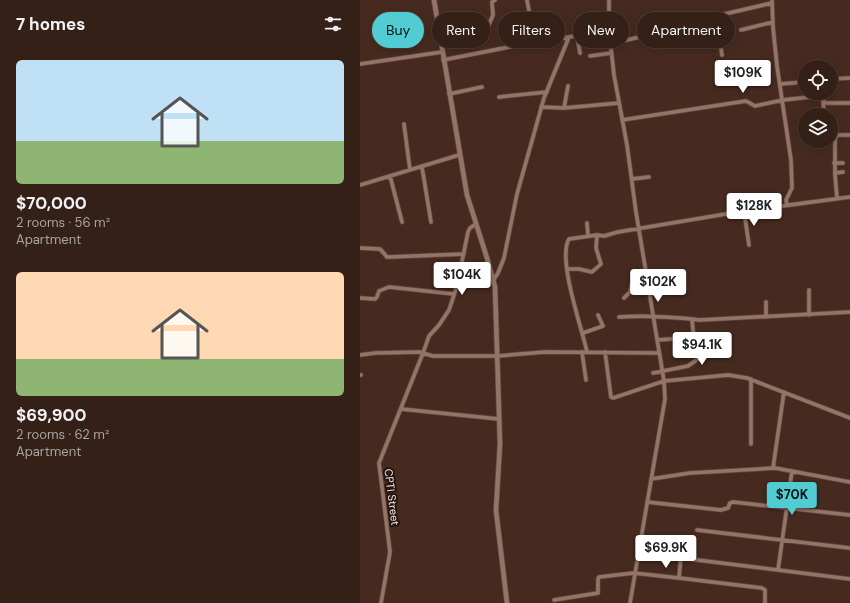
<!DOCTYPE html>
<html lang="en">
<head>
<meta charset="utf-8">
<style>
	:root { --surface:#342017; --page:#3f2d24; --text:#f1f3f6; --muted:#a9a3a1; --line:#4e3e36; --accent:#51ccd3 }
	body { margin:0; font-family:"DM Sans",sans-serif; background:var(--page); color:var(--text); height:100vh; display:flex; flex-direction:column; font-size:15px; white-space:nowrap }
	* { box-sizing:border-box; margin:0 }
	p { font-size:13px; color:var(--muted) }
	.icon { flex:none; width:22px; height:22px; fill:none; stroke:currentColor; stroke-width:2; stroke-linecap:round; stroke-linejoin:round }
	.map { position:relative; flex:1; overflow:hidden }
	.side { display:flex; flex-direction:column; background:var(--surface); width:360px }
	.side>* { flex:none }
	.guide { position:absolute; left:12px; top:12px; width:380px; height:36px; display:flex; gap:8px }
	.fabs { position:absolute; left:438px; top:60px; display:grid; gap:8px }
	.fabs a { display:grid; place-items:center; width:40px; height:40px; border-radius:50%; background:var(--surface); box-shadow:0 2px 10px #0003,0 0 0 1px var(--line); font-size:20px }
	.price { position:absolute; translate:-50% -34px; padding:0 9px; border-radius:4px; background:#fff; color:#222; font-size:13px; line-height:26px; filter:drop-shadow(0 1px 2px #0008) }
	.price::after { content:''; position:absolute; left:50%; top:24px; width:12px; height:9px; margin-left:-6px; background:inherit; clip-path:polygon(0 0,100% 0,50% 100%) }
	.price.on { background:var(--accent); color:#111 }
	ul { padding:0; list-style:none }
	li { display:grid; align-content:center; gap:8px; height:212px; padding:0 16px }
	li span { display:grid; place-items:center; height:124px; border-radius:6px; color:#555 }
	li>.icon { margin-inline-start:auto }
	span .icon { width:72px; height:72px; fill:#fffc; stroke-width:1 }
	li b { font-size:17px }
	h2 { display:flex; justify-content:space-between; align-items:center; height:48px; padding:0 16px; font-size:17px }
	.chip { padding:0 14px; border-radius:18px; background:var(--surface); box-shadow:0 2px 10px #0003,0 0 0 1px var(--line); font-size:14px; line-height:36px }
	.chip.on { background:var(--accent); color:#111 }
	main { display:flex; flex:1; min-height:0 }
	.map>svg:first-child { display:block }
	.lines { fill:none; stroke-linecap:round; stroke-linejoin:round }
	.minor-casing { stroke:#614a3f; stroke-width:5 }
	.tertiary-casing { stroke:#614a3f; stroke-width:6 }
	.minor { stroke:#957467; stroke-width:3.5 }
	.tertiary { stroke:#957467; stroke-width:4.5 }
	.labels { text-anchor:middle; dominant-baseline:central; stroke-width:4; stroke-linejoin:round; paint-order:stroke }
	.street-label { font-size:11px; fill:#fbe8e0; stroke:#231611 }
</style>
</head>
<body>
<main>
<section class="side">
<h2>7 homes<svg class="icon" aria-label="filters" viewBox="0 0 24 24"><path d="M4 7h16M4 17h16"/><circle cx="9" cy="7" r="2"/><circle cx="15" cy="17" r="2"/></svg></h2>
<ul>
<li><span style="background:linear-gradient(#bfe0f5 65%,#8fb573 0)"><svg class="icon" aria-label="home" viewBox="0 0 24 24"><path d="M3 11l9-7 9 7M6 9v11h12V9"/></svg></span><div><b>$70,000</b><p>2 rooms · 56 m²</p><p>Apartment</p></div></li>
<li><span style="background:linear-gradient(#ffd9b3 70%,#8fb573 0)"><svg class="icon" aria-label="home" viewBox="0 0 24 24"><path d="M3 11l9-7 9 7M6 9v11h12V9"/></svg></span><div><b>$69,900</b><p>2 rooms · 62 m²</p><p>Apartment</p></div></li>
</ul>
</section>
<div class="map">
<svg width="490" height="603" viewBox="0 0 490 603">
	<rect width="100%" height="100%" fill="#462a1f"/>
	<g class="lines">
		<defs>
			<path id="minor" d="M167,0L175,42L209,37
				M249,0V30L254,75L267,145L276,212L304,381L305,399L270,603
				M412,0L413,27L417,66L431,160L432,188L426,200L427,205
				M356,16L362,55
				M128,27L133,15L132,2L135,0
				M381,30L413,22
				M295,34L297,46
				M217,36L220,53
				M250,44L309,30L356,16L412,3
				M230,56L251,53
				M83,60L175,42
				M0,64L82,52
				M471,79L490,78
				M420,84L445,82
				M89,94L122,87
				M139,97L187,92
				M463,100L464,115
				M181,107L204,108L259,103
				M204,108L208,86
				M262,120L386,101L395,106L423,100L459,96L465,103H490
				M44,124L50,170
				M474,163H483
				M62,167L71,222
				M475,173L483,172
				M30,176L42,222
				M272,179L289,177
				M0,185L99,155
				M477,198L475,174V138L478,135H489
				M384,211L389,245
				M227,223L228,236
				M0,248L20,249L27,257H29L104,254
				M208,269H219L232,272L241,264L236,248L237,235
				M134,279L138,273L144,258L157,194L184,98L209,37L249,30
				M449,290V315
				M0,298L15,299L17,297L19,291L29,287L94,294
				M264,298L270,292L272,283L275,281L315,276
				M406,302V317
				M259,317C286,315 313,317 340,320L490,312
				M223,333L243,326L238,315
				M297,340L311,339
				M222,352L226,380
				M227,352C222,328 197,259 209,239L237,235L244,236L258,232L384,211L490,197
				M245,352L251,397L253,398L304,381L368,375L387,378L490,418
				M0,355L15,353L59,352L73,356H137L185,352L299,353
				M293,373L328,366L338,359L339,354L334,341L332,319
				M0,375H1
				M41,409L139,419
				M391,444V379
				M413,468L424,392
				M291,479L330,473L415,468L490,482
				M287,502L361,510L368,508L370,503L373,502L490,515
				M337,530L490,548
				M321,558L490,579
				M418,570L432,471
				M319,578L402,588L405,590V603
				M194,600L238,593V579L239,577L274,573L319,578L322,544
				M21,603L30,552L19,463L63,353L69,336L79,325L89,310L97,286L108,232L110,228L116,224"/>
			<path id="tertiary" d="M74,0L107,195L127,258L135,287L140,444L136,510L147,603"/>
		</defs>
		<use href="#minor" class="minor-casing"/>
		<use href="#tertiary" class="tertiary-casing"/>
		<use href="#minor" class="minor"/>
		<use href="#tertiary" class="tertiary"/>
	</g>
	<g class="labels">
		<g class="street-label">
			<text transform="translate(32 497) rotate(83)">CPTI Street</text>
		</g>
	</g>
</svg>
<div class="fabs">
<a><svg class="icon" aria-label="locate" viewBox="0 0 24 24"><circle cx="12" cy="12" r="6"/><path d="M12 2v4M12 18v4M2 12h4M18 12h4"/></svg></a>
<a><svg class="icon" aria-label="layers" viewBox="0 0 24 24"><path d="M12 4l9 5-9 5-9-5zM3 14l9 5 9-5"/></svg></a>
</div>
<b class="price" style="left:383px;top:94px">$109K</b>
<b class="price" style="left:394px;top:227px">$128K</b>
<b class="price" style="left:102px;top:296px">$104K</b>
<b class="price" style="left:298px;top:303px">$102K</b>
<b class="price" style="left:342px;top:366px">$94.1K</b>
<b class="price on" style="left:432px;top:516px">$70K</b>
<b class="price" style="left:306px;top:569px">$69.9K</b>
<div class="guide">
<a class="chip on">Buy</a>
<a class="chip">Rent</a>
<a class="chip">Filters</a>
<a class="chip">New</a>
<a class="chip">Apartment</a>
</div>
</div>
</main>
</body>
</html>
